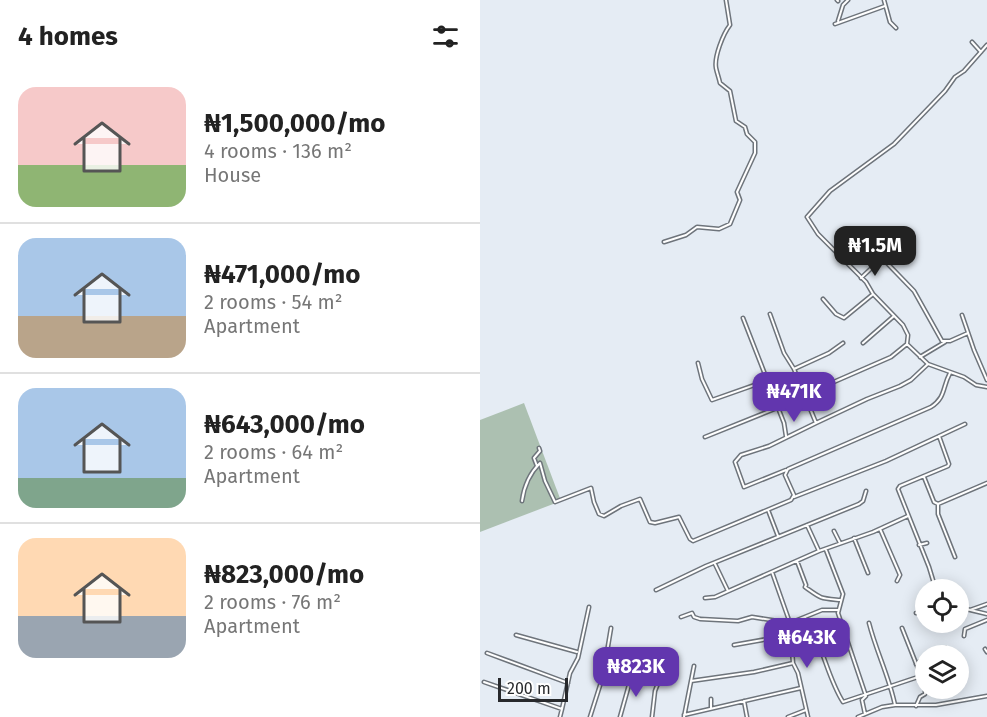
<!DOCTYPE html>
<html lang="en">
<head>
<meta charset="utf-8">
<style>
	:root { --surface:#fff; --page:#f2f2f2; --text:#222; --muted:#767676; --line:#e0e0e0; --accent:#6236ae }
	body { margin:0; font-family:"Fira Sans",sans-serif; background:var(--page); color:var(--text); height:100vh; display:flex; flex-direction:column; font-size:22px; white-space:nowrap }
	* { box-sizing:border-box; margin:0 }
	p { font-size:20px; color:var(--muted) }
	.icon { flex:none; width:33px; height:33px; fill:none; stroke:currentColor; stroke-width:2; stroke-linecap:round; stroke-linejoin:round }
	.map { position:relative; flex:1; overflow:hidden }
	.details { display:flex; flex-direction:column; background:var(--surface); width:480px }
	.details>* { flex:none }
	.controls { position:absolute; left:435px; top:579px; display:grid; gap:12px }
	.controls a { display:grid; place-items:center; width:54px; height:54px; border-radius:50%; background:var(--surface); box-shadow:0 3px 15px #0003; font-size:30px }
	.scale { position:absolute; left:18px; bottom:15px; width:70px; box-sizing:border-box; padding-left:6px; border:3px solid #27292c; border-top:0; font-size:16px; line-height:21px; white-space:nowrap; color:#27292c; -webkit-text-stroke:4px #fff; paint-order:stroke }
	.price { position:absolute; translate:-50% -51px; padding:0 14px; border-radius:12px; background:var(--accent); color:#fff; font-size:20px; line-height:39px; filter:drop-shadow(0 2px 3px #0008) }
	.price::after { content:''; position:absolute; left:50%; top:36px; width:18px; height:14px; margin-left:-9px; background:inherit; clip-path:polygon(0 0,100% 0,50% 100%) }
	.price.active { background:#222; color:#fff }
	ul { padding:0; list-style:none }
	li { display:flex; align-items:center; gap:18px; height:150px; padding:0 18px }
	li+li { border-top:2px solid var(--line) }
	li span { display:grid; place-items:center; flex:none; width:168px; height:120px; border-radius:18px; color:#555 }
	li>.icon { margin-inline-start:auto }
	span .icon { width:72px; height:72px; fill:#fffc; stroke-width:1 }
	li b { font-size:26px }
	h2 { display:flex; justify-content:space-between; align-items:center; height:72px; padding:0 18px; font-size:26px }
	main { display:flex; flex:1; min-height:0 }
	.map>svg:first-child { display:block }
	.green { fill:#acc0b1 }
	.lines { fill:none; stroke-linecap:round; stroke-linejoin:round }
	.street-casing { stroke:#6e747b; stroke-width:5 }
	.street { stroke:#fff; stroke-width:2 }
</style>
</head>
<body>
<main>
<section class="details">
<h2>4 homes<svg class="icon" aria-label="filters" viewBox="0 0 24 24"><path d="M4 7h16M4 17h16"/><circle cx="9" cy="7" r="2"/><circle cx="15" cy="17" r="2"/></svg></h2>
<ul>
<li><span style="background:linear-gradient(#f6c9c9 65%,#8fb573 0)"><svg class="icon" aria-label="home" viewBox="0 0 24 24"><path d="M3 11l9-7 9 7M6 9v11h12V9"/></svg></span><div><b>₦1,500,000/mo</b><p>4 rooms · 136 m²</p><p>House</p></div></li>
<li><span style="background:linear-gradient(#a9c7e8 65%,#b9a48a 0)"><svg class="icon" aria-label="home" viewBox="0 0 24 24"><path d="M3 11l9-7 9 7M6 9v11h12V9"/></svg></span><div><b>₦471,000/mo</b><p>2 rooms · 54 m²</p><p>Apartment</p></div></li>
<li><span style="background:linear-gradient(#a9c7e8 75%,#7fa58c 0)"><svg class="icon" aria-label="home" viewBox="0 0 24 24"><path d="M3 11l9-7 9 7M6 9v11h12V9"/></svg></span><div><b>₦643,000/mo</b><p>2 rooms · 64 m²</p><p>Apartment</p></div></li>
<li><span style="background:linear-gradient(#ffd9b3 65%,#9aa5b1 0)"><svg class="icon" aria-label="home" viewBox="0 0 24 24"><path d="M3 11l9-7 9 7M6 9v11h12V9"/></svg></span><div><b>₦823,000/mo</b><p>2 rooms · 76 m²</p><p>Apartment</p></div></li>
</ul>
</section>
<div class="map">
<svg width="507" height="717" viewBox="0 0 507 717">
	<rect width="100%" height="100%" fill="#e5ecf4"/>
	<path class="green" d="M44,403L81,501L0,532V420Z"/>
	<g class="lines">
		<defs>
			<path id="street" d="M357,0L358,1
				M404,0L410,22L416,28
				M358,21L363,5L368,0
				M355,24L405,6
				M492,42L501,52
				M507,45L484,71L475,77L465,91L414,144L350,191L327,217L338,234L386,282L393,294L423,325L428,335L427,344L448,364L484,377L496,385L507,387
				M184,242L206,235L217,227L239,229L250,224L260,200L257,192L275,153V142L267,134L265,127L256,121L250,91L240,83C239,78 237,73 236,68C234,57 243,34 250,25L246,0
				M381,278L399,261L404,260L434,291L462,341H470L488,333
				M343,299L356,314L364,318L392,295
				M290,314L304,353L314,369
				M482,315L494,350L507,380
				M263,318L304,423L306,436
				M363,343L349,353L314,369L336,423L387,399L420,386L431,380L448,364
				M383,343L414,316
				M440,357L465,342
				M218,363L222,379L232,400L286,381
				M324,395L411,357L427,344
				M225,437L297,408
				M57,466L54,458L60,451L59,448
				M306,470L264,487L255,462L261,455L289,446L336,423
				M444,477L454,502L458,504V514L475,557
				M314,497L406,461L485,424
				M42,501C44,486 49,474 60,463L65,481L75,502L111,488L114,502L119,514L124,516L141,506L160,499L170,522L175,523L199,517L210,539L213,541L311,500L314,495L305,475L308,469L451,407C466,397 462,388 470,373
				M458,504L507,483
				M288,510L298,536
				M327,525L339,551
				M400,529L420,575L417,581
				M354,531L360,543
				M374,538L388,573
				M439,545L447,543
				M346,550L363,594L358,613L386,696L382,700L385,714
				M317,561L326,585L325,587C342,599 339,598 360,600
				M235,564L248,591
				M292,572L310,623L313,663L318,673L328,717
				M176,590L226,566L379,504L383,501L386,491
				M456,590L449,567L418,489L420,486L468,466L469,464L459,436
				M225,598L235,597L339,551L393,532L428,516
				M478,607L507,614
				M490,610L507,604
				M436,613L446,612
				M201,617L212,613L214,617L220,619L258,621L272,617L310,623L342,610H358
				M325,618C343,644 347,677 363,702L441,676
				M389,623C396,651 409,676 415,705
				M422,628L445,686V694L440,697L436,706
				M36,635L97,652
				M484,636L485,629L507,620
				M254,645L310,635
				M505,649L507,652
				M7,653L88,683
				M449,656L466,648
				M436,664L446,657
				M211,681L274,672L313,663
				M4,682L82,709L90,673L98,658L109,607
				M231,699V708
				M264,701L267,717
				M204,715L321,688
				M80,717L82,709
				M110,717L123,676L131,628
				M140,717L152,674
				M172,717L175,691L182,673L181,666L175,664
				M204,717L214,666
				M308,717L326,710
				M378,717L402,707L415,705H456L507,696"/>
		</defs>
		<use href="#street" class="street-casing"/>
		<use href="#street" class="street"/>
	</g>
</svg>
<div class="controls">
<a><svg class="icon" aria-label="locate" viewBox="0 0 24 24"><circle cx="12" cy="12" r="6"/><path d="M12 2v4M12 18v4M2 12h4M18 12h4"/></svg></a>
<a><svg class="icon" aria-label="layers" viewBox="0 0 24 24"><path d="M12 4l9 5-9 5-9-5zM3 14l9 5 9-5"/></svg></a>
</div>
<div class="scale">200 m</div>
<b class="price active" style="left:395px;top:277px">₦1.5M</b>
<b class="price" style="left:314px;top:423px">₦471K</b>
<b class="price" style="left:327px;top:669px">₦643K</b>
<b class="price" style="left:156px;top:698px">₦823K</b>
</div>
</main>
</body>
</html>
